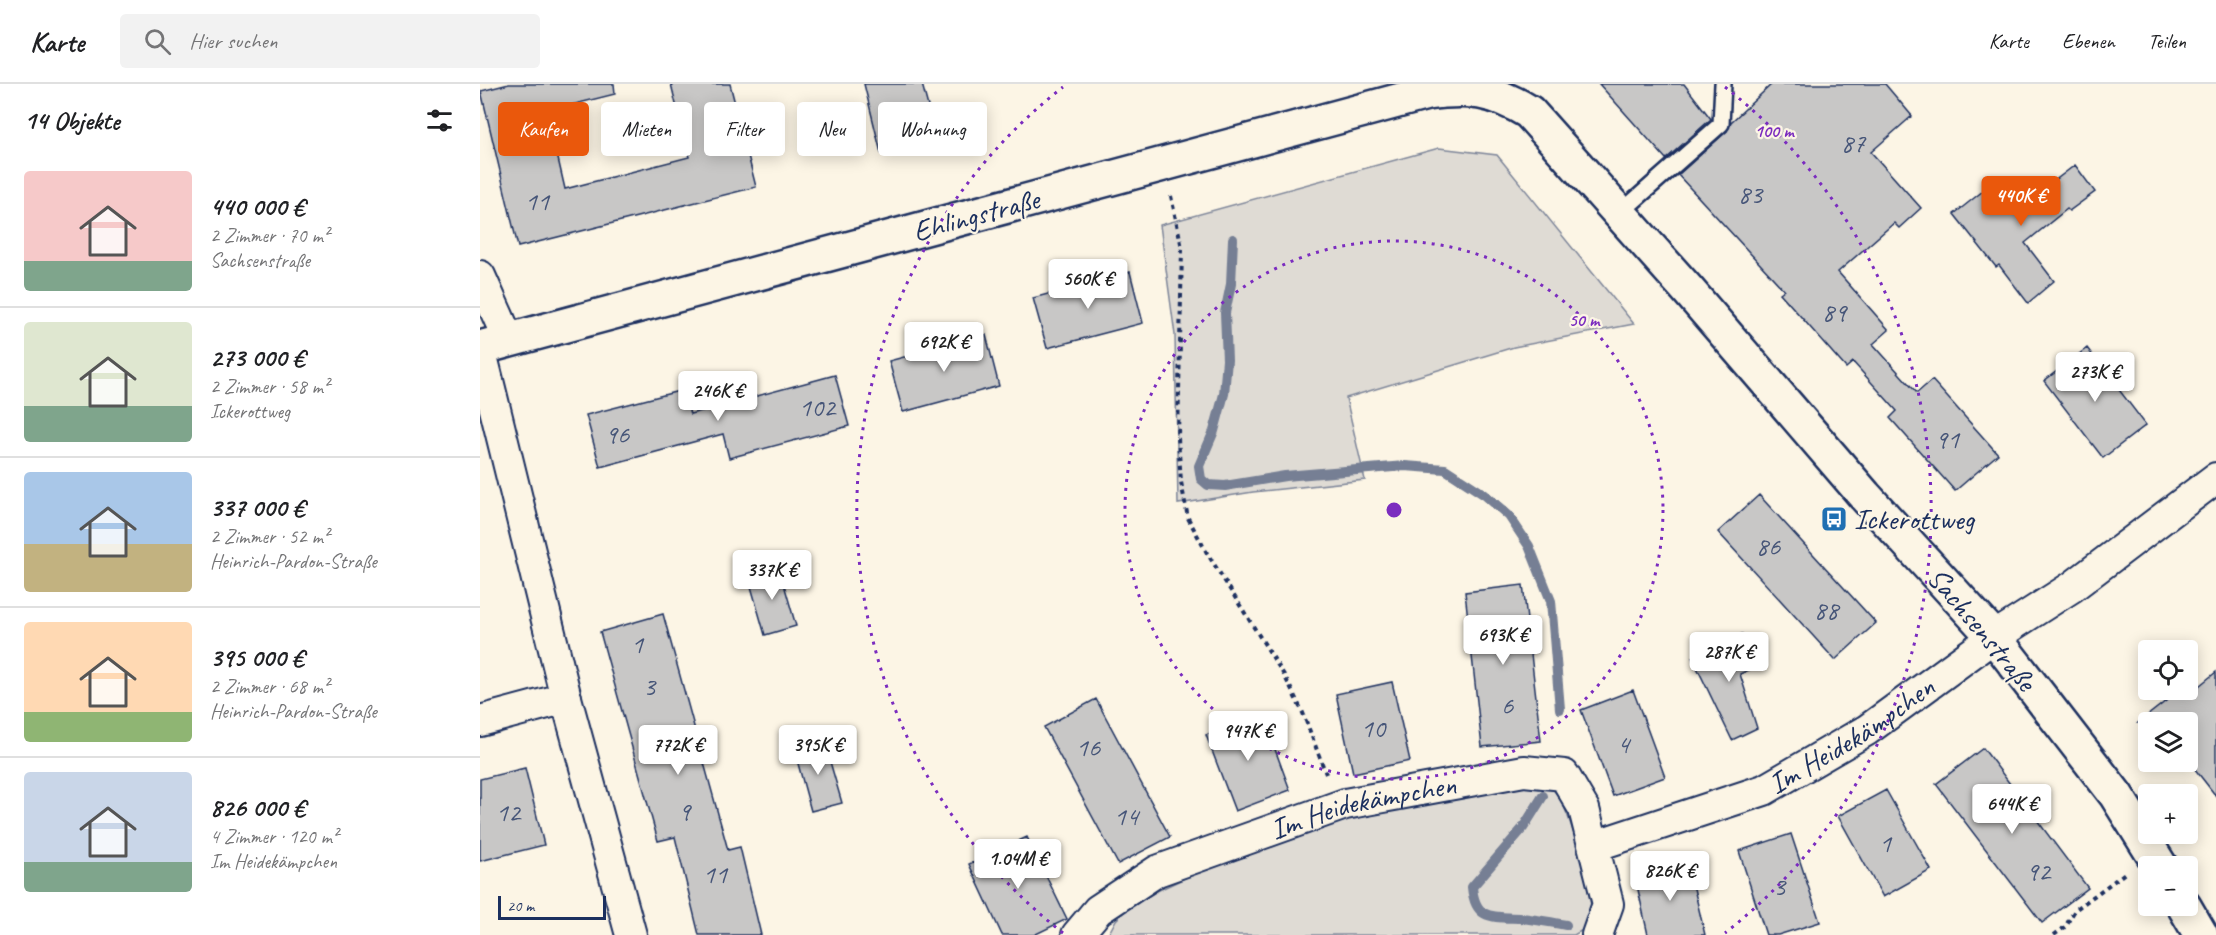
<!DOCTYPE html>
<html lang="de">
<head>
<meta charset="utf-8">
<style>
	:root { --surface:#fff; --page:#f2f2f2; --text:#202124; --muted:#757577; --line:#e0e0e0; --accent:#ea580c }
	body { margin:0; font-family:Caveat,sans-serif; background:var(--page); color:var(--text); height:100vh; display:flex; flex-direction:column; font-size:22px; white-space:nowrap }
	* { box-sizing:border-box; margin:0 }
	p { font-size:20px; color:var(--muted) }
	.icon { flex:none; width:33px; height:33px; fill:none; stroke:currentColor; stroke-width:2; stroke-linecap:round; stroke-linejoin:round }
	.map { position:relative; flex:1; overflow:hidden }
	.details { display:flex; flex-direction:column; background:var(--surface); width:480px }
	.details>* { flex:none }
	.guide { position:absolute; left:18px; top:18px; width:570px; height:54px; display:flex; gap:12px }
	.tools { position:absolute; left:1658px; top:556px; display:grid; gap:12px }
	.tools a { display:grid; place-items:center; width:60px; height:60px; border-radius:6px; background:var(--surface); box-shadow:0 3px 15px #0003; font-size:30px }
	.scale { position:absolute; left:18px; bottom:15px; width:108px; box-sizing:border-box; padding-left:6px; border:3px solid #1b2f5e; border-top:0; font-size:16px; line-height:21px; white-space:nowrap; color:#1b2f5e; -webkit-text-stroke:4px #fcf5e5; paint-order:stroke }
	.price { position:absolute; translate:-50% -51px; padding:0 14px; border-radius:6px; background:#fff; color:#222; font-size:20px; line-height:39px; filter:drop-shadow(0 2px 3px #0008) }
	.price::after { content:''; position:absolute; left:50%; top:36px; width:18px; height:14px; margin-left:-9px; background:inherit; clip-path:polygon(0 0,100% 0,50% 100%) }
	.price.on { background:var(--accent); color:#fff }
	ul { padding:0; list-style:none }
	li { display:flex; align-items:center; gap:18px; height:150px; padding:0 24px }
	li+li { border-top:2px solid var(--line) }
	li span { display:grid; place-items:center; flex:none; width:168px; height:120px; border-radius:6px; color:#555 }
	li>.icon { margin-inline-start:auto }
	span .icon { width:72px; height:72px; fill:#fffc; stroke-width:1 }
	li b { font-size:26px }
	h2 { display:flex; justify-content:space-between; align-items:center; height:72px; padding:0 24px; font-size:26px }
	.tag { padding:0 21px; border-radius:6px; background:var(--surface); box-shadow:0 3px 15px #0003; font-size:21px; line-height:54px }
	.tag.on { background:var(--accent); color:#fff }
	header { display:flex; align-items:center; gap:36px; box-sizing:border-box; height:84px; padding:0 30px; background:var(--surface); border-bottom:2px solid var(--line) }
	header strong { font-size:28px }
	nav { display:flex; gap:33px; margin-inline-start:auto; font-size:21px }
	.search { width:420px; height:54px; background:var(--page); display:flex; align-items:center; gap:15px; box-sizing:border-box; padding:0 21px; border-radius:6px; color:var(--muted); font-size:22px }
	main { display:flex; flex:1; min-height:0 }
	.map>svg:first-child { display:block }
	.green { fill:#dfdbd4; stroke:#7d8599; stroke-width:1.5 }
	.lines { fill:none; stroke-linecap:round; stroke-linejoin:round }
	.stream { stroke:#767f94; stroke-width:10 }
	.building { fill:#c8c7c6; stroke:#1b2f5e; stroke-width:1.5 }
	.lane-casing { stroke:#1b2f5e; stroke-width:20 }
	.street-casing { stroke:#1b2f5e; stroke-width:34 }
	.secondary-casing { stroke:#1b2f5e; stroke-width:38 }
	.path { stroke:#1b2f5e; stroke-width:4; stroke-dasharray:4.5 4.5; stroke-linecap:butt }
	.lane { stroke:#fcf5e5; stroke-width:15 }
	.street { stroke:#fcf5e5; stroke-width:30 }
	.secondary { stroke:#fcf5e5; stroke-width:33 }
	.ring { fill:none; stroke:#7b2cbf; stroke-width:3; stroke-dasharray:3 6 }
	.labels { text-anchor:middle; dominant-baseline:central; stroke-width:4.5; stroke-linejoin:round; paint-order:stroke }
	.number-label { font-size:27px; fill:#465578 }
	.street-label { font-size:30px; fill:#1b2f5e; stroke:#fcf5e5 }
	.poi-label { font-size:30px; fill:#1b2f5e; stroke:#fcf5e5; text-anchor:start }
	.centre { fill:#7b2cbf; stroke:#fcf5e5; stroke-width:3 }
	.ring-label { font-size:18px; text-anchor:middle; font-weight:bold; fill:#7b2cbf; stroke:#fcf5e5; stroke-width:4.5; stroke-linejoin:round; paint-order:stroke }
</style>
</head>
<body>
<header>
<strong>Karte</strong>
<div class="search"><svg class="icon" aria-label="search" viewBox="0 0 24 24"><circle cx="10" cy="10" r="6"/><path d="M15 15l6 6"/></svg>Hier suchen</div>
<nav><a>Karte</a><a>Ebenen</a><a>Teilen</a></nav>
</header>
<main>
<section class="details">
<h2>14 Objekte<svg class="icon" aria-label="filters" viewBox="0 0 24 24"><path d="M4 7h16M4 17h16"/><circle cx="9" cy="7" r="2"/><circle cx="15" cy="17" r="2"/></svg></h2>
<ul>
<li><span style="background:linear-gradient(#f6c9c9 75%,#7fa58c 0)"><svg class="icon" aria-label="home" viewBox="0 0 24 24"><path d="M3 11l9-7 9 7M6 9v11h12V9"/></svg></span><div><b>440 000 €</b><p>2 Zimmer · 70 m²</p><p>Sachsenstraße</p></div></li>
<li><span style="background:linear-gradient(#dfe7d0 70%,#7fa58c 0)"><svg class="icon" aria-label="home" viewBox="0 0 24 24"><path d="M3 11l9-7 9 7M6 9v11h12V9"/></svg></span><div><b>273 000 €</b><p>2 Zimmer · 58 m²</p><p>Ickerottweg</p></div></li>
<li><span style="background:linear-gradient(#a9c7e8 60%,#c2b280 0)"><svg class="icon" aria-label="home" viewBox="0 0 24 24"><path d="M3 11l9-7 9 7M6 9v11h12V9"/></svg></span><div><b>337 000 €</b><p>2 Zimmer · 52 m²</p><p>Heinrich-Pardon-Straße</p></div></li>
<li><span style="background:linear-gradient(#ffd9b3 75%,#8fb573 0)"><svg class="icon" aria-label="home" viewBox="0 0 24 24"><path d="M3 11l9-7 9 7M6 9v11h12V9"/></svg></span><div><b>395 000 €</b><p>2 Zimmer · 68 m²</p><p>Heinrich-Pardon-Straße</p></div></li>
<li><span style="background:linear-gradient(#c9d6e8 75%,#7fa58c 0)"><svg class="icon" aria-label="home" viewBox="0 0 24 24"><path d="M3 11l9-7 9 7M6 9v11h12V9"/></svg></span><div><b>826 000 €</b><p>4 Zimmer · 120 m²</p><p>Im Heidekämpchen</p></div></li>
</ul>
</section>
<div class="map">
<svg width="1736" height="851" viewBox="0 0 1736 851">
	<rect width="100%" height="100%" fill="#fcf5e5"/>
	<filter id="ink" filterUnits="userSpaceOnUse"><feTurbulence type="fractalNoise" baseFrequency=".0167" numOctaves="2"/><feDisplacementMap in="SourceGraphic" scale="12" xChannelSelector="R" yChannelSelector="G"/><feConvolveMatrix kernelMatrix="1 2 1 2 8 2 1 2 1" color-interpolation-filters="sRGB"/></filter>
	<g filter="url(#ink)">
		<path class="green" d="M959,64L1017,71L1154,240L1034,263L866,314L885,396L773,408L698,420L695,251L680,141Z
			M1052,700C1057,701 1066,702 1071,704C1091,717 1109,808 1113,833L1111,841L1094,851H628L636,836L647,825L677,807L724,785L848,737Z"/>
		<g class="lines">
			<path class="stream" d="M753,155L751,200L745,229L747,276L744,310L734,347L719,382L721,395L728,401L745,402L805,392L925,382L965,385L1005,411L1029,432L1049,462L1071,517L1080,625
				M1063,712L1043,744L992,803C995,836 1012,833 1039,834C1054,835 1070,838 1086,841"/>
		</g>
		<path class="building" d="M29,0H134L135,10L67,27L85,105L209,73L191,0H250L276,103L38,163L1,7Z
			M384,0H442L457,56L401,69Z
			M1119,0H1204L1231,35L1186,75Z
			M1292,0H1405L1432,32L1391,68L1441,124L1419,144L1414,139L1358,188L1409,246L1393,260L1437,309L1452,296L1518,370L1475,407L1410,334L1417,327L1373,278L1366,284L1300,209L1304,206L1198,91L1247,47L1251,38Z
			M1595,81L1615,108L1589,127L1587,125L1545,159L1574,197L1548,219L1519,181L1516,183L1474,130L1518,95L1540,123Z
			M650,188L663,239L567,264L553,214Z
			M506,251L519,302L423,328L409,277Z
			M1607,264L1666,341L1623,374L1564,297Z
			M355,291L369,342L249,374L243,350L120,383L106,331L203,306L210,330Z
			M1279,411L1396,539L1355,576L1238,448Z
			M299,483L316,542L285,551L268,492Z
			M1043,501L1061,657L1002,663L985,508Z
			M183,530L248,766L260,763L281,851H219L195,753L178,757L120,548Z
			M1262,550L1278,582L1260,590L1277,644L1252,656L1212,573Z
			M1736,588V712L1707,675V639H1658L1700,606H1707L1709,599L1714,606Z
			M912,598L930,677L873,689L856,610Z
			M1153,606L1185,693L1133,712L1101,626Z
			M616,615L690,753L638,780L564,643Z
			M782,630L810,706L755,727L726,651Z
			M344,657L362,719L331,727L314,665Z
			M1503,664L1608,804L1562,839L1456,700Z
			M45,684L64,761L0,777V695Z
			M1406,706L1451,786L1403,813L1358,732Z
			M1311,750L1340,838L1298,851H1286L1259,767Z
			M547,753L587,835L554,851H522L489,780Z
			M1208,779L1225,851H1168L1155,792Z"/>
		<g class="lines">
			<defs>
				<path id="lane" d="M1139,130L1241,40L1243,0"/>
				<g id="street">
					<path d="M0,192L29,257"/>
					<path d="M0,264L86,614L151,851"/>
					<path d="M0,637L86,614"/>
					<path id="s1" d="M1114,762L1284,706L1387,646L1514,553L1592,503L1736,394"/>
					<path id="s2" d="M597,851L618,826L677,787L865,720L1044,687L1084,691L1104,725L1128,820L1117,851"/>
				</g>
				<path id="secondary" d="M0,264L947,9C989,3 1013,6 1049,28L1207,205L1385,412L1514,553L1636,711L1681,783
					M1704,822L1721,851"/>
			</defs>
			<use href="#lane" class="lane-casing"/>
			<use href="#street" class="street-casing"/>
			<use href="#secondary" class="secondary-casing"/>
			<path class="path" d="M691,112L702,164L698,354L701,398L708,434L727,469L804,591L823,629L846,690
				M1574,851L1585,843L1595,826L1645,789"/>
			<use href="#lane" class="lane"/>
			<use href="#street" class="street"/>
			<use href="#secondary" class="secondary"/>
		</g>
	</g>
	<g class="ring">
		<circle cx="914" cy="426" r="269"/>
		<path d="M583 849A537 537 0 0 1 583 3M1245 3A537 537 0 0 1 1245 849"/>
	</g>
	<defs>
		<symbol id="bus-square" viewBox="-11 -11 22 22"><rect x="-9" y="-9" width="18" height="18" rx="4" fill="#1f6fb2" stroke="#fcf5e5"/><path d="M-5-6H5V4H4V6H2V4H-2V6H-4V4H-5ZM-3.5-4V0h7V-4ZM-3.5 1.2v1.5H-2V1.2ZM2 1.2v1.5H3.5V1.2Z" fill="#fff"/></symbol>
	</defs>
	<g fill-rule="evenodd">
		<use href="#bus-square" x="1339" y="420" width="30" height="30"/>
	</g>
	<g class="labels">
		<g class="number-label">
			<text x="1373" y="59">87</text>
			<text x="1270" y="110">83</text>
			<text x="57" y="117">11</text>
			<text x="1354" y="228">89</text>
			<text x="337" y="323">102</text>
			<text x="137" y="350">96</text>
			<text x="1467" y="355">91</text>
			<text x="1288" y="462">86</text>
			<text x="1346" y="526">88</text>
			<text x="157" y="560">1</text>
			<text x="169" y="602">3</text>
			<text x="1027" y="621">6</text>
			<text x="893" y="644">10</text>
			<text x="1143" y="660">4</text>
			<text x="608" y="663">16</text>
			<text x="204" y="727">9</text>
			<text x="28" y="728">12</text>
			<text x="646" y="732">14</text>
			<text x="1405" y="759">1</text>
			<text x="1558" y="787">92</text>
			<text x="235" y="790">11</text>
			<text x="1299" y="802">3</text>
		</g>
		<g class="street-label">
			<text transform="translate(496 131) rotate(-15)">Ehlingstraße</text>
			<text transform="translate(1502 545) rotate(50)">Sachsenstraße</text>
			<text stroke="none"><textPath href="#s1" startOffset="282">Im Heidekämpchen</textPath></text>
			<text stroke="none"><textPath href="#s2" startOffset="320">Im Heidekämpchen</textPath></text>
		</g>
		<g class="poi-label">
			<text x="1374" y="435">Ickerottweg</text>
		</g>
	</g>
	<circle cx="914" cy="426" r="9" class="centre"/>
	<g class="ring-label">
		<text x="1294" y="53">100 m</text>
		<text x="1104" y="242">50 m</text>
	</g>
</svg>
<div class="tools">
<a><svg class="icon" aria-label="locate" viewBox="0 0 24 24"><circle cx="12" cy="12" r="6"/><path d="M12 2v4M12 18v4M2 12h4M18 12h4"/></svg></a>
<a><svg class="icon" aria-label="layers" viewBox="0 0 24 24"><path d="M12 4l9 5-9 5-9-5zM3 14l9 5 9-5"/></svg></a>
<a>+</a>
<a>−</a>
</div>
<div class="scale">20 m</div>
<b class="price on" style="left:1541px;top:143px">440K €</b>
<b class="price" style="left:608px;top:226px">560K €</b>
<b class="price" style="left:464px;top:289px">692K €</b>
<b class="price" style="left:1615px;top:319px">273K €</b>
<b class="price" style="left:238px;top:338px">246K €</b>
<b class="price" style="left:292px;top:517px">337K €</b>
<b class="price" style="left:1023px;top:582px">693K €</b>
<b class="price" style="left:1249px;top:599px">287K €</b>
<b class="price" style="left:768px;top:678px">947K €</b>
<b class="price" style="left:198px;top:692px">772K €</b>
<b class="price" style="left:338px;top:692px">395K €</b>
<b class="price" style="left:1532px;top:751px">644K €</b>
<b class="price" style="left:538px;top:806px">1.04M €</b>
<b class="price" style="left:1190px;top:818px">826K €</b>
<div class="guide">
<a class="tag on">Kaufen</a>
<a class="tag">Mieten</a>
<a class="tag">Filter</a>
<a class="tag">Neu</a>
<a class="tag">Wohnung</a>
</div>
</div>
</main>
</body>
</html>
